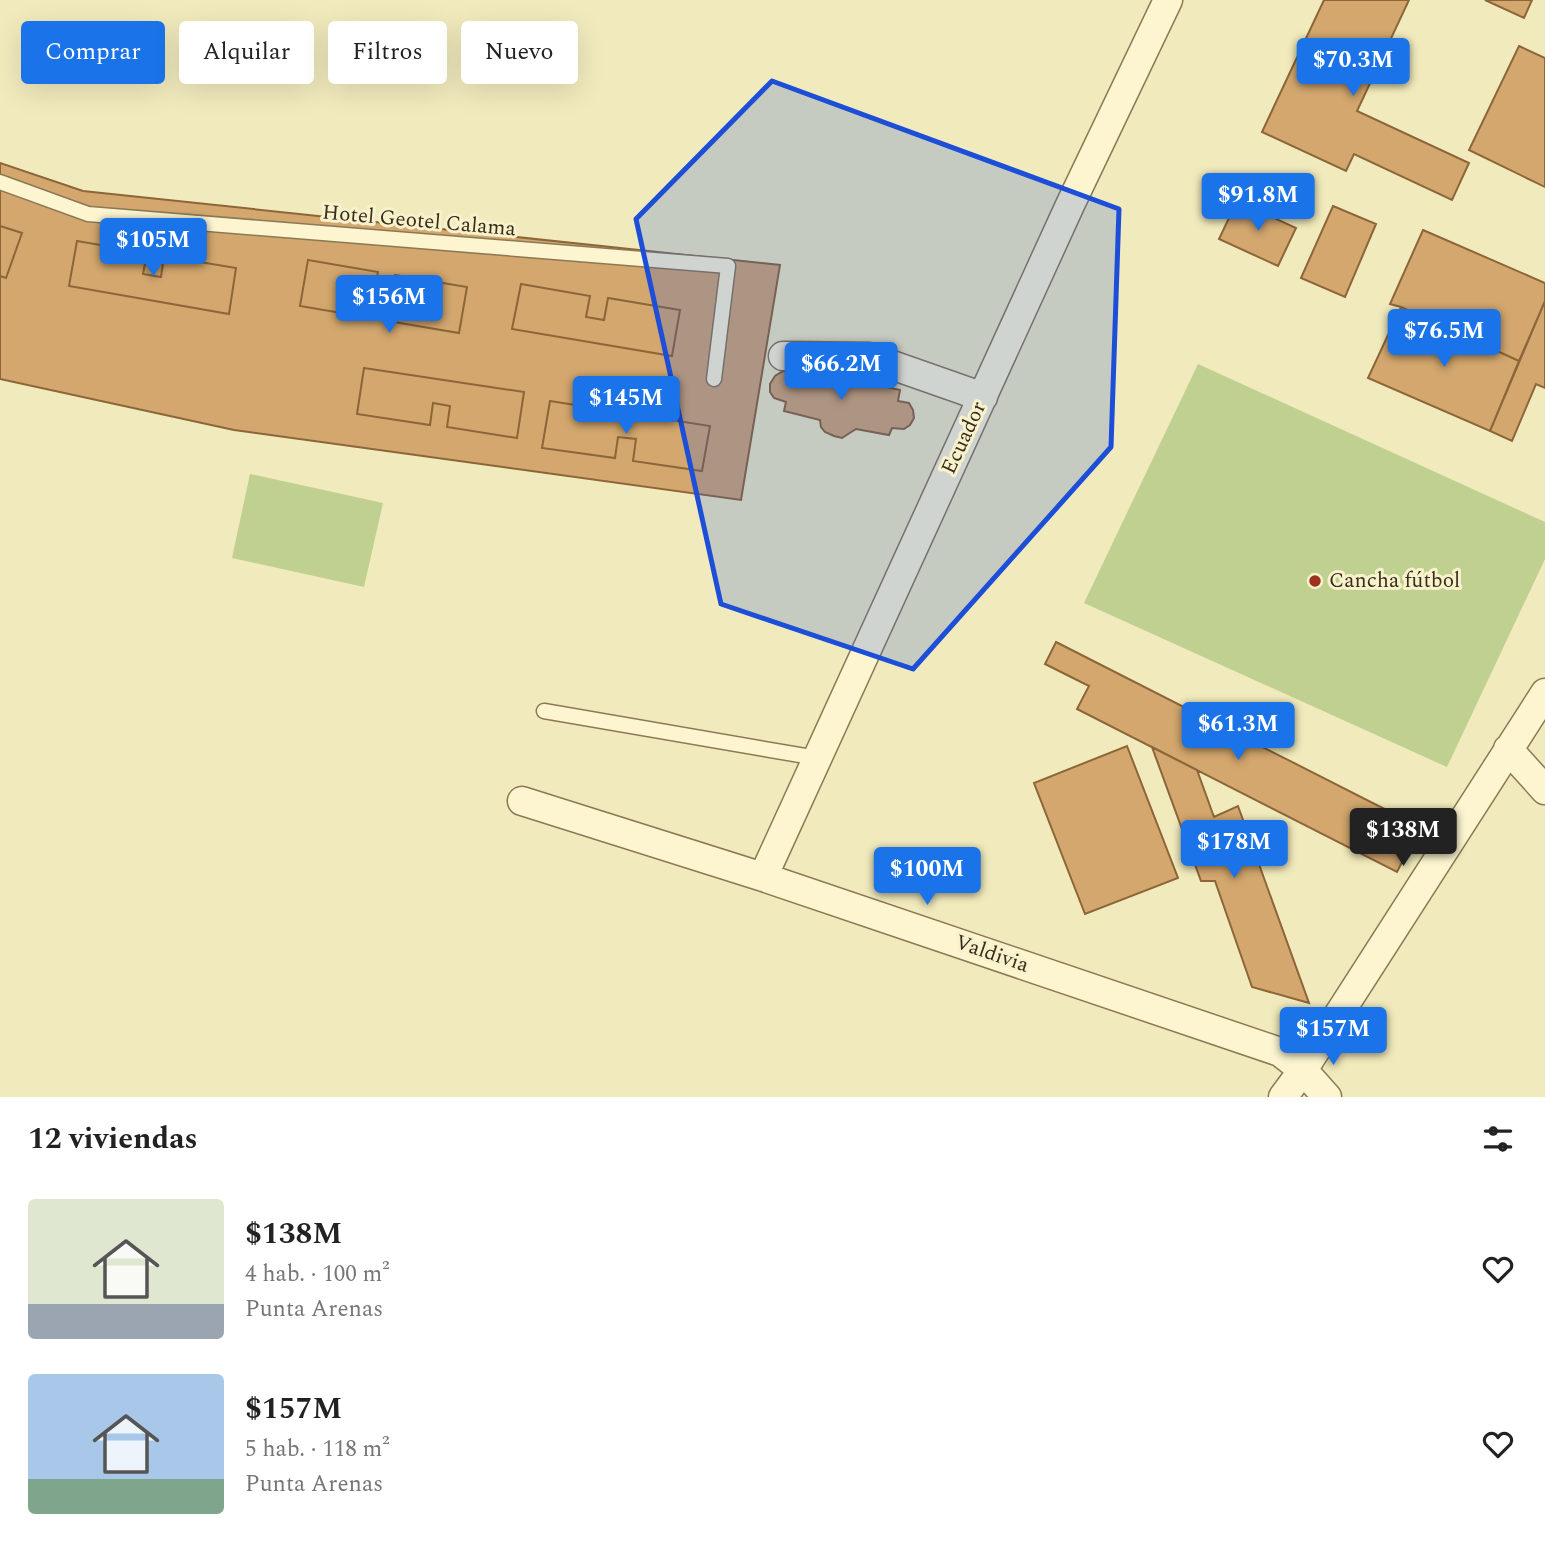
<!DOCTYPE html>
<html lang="es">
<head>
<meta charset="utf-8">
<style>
	:root { --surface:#fff; --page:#f2f2f2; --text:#222; --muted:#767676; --accent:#1a73e8 }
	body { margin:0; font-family:Spectral,serif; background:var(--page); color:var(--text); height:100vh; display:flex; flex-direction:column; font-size:26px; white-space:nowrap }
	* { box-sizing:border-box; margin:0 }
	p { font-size:23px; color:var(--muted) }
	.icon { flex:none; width:38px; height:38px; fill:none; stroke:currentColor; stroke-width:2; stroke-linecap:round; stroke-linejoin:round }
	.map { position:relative; height:1097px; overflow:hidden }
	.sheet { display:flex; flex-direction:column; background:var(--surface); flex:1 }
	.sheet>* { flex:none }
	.top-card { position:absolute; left:21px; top:21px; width:700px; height:63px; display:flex; gap:14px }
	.price { position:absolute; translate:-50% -60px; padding:0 16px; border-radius:7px; background:var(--accent); color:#fff; font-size:23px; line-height:46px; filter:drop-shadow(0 2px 4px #0008) }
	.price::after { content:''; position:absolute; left:50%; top:42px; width:21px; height:16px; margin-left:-10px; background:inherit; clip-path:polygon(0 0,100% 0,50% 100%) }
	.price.on { background:#222; color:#fff }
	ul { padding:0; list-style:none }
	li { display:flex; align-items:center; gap:21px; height:175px; padding:0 28px }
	li span { display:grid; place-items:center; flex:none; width:196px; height:140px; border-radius:7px; color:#555 }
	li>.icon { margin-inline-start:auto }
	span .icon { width:84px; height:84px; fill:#fffc; stroke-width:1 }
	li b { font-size:30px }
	h2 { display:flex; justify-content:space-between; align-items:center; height:84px; padding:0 28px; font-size:30px }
	.chip { padding:0 24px; border-radius:7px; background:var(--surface); box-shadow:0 7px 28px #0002; font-size:24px; line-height:63px }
	.chip.on { background:var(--accent); color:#fff }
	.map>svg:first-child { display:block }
	.green { fill:#bfd090 }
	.building { fill:#d3a76e; stroke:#8c6638; stroke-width:2 }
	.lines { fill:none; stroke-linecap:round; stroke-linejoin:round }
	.lane-casing { stroke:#8b7954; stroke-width:17 }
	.street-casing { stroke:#8b7954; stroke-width:31 }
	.lane { stroke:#fcf5d0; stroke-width:14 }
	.street { stroke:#fcf5d0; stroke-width:28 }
	.marked { fill:#1d4ed8; fill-opacity:0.2; stroke:#1d4ed8; stroke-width:5; stroke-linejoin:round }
	.poi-dot { fill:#9f311f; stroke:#f8f2cc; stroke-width:2.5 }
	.labels { text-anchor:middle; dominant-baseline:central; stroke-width:6; stroke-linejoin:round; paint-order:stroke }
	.street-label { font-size:21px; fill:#382d1a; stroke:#f8f2cc }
	.poi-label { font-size:21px; fill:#382d1a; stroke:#f8f2cc; text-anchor:start }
</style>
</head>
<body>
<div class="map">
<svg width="1545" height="1097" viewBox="0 0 1545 1097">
	<rect width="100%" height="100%" fill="#f1eabc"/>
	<path class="green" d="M1198,364L1545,522V559L1447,767L1084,603Z
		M250,474L383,503L364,587L232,558Z"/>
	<path class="building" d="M1324,0H1409L1357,111L1469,163L1452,200L1354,154L1346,171L1262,132Z
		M1485,0H1532L1524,18Z
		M1519,46L1545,58V187L1469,150Z
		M0,163L83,191L780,265L741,500L234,430L0,379Z
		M1237,201L1296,228L1278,266L1219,239Z
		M1333,206L1376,224L1345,297L1301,278Z
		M0,226L22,233L6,278L0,276Z
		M1423,230L1545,283V301L1519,361L1401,307L1390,304Z
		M77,241L147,253L143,274L161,277L164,256L236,268L229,314L69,286Z
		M308,260L378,272L374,293L392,296L395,275L467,287L459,333L300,306Z
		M521,284L590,296L586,317L604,320L608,298L680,310L672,356L512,329Z
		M1545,301V388L1536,384L1512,441L1490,431Z
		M1401,307L1519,361L1490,431L1368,378Z
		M794,366L900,390L898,401L909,403L913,410L914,418L910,425L904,429L892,428L889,435L856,429L842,438L834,436L825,432L821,427L820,420L784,411L786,402L774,398L770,392V384L775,376L783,371L792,373Z
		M364,368L524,392L517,438L447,427L450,406L433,403L430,425L357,414Z
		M550,401L710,426L702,471L633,461L636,439L618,437L615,458L542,448Z
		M1056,642L1420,827L1397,872L1077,709L1089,686L1045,664Z
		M1127,746L1178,878L1085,914L1034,783Z
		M1152,747L1197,770L1214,817L1238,806L1309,1003L1252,987L1215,881H1201Z"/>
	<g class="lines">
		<defs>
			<path id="lane" d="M0,182L88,214L728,266L714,379
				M544,711L817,758"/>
			<path id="street" d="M783,356L869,357L983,397
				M1508,749L1545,790
				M522,801L763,877L1280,1052L1303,1070L1327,1097
				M763,877L1070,205L1168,0
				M1283,1097L1303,1070L1545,693"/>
		</defs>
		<use href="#lane" class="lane-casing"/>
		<use href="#street" class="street-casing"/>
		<use href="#lane" class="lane"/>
		<use href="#street" class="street"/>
	</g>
	<path class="marked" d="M772,81L1119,209L1111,447L913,669L721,604L636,219Z"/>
	<circle class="poi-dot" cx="1315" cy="581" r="7"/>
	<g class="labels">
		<g class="street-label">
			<text transform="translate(419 221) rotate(5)">Hotel Geotel Calama</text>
			<text transform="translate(964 438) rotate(-65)">Ecuador</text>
			<text transform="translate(992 954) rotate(19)">Valdivia</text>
		</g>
		<g class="poi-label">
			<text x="1329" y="581">Cancha fútbol</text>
		</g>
	</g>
</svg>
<b class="price" style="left:1353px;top:98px">$70.3M</b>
<b class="price" style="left:1258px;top:233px">$91.8M</b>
<b class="price" style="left:153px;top:278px">$105M</b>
<b class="price" style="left:389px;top:335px">$156M</b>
<b class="price" style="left:1444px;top:369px">$76.5M</b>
<b class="price" style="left:841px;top:402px">$66.2M</b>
<b class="price" style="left:626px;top:436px">$145M</b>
<b class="price" style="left:1238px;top:762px">$61.3M</b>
<b class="price on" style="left:1403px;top:868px">$138M</b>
<b class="price" style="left:1234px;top:880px">$178M</b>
<b class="price" style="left:927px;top:907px">$100M</b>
<b class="price" style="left:1333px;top:1067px">$157M</b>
<div class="top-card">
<a class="chip on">Comprar</a>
<a class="chip">Alquilar</a>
<a class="chip">Filtros</a>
<a class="chip">Nuevo</a>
</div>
</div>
<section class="sheet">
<h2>12 viviendas<svg class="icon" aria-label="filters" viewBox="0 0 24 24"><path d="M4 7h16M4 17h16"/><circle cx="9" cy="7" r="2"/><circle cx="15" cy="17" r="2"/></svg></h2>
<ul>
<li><span style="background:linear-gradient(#dfe7d0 75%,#9aa5b1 0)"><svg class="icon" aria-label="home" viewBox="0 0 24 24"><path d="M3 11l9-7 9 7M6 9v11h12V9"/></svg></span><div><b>$138M</b><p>4 hab. · 100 m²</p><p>Punta Arenas</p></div><svg class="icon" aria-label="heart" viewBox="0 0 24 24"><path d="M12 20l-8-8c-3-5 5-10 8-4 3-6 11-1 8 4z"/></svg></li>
<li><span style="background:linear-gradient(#a9c7e8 75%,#7fa58c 0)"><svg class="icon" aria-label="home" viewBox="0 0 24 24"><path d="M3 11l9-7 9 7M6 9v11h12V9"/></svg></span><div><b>$157M</b><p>5 hab. · 118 m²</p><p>Punta Arenas</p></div><svg class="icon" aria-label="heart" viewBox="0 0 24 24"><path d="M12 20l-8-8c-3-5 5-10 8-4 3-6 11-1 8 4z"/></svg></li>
</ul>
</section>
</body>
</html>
